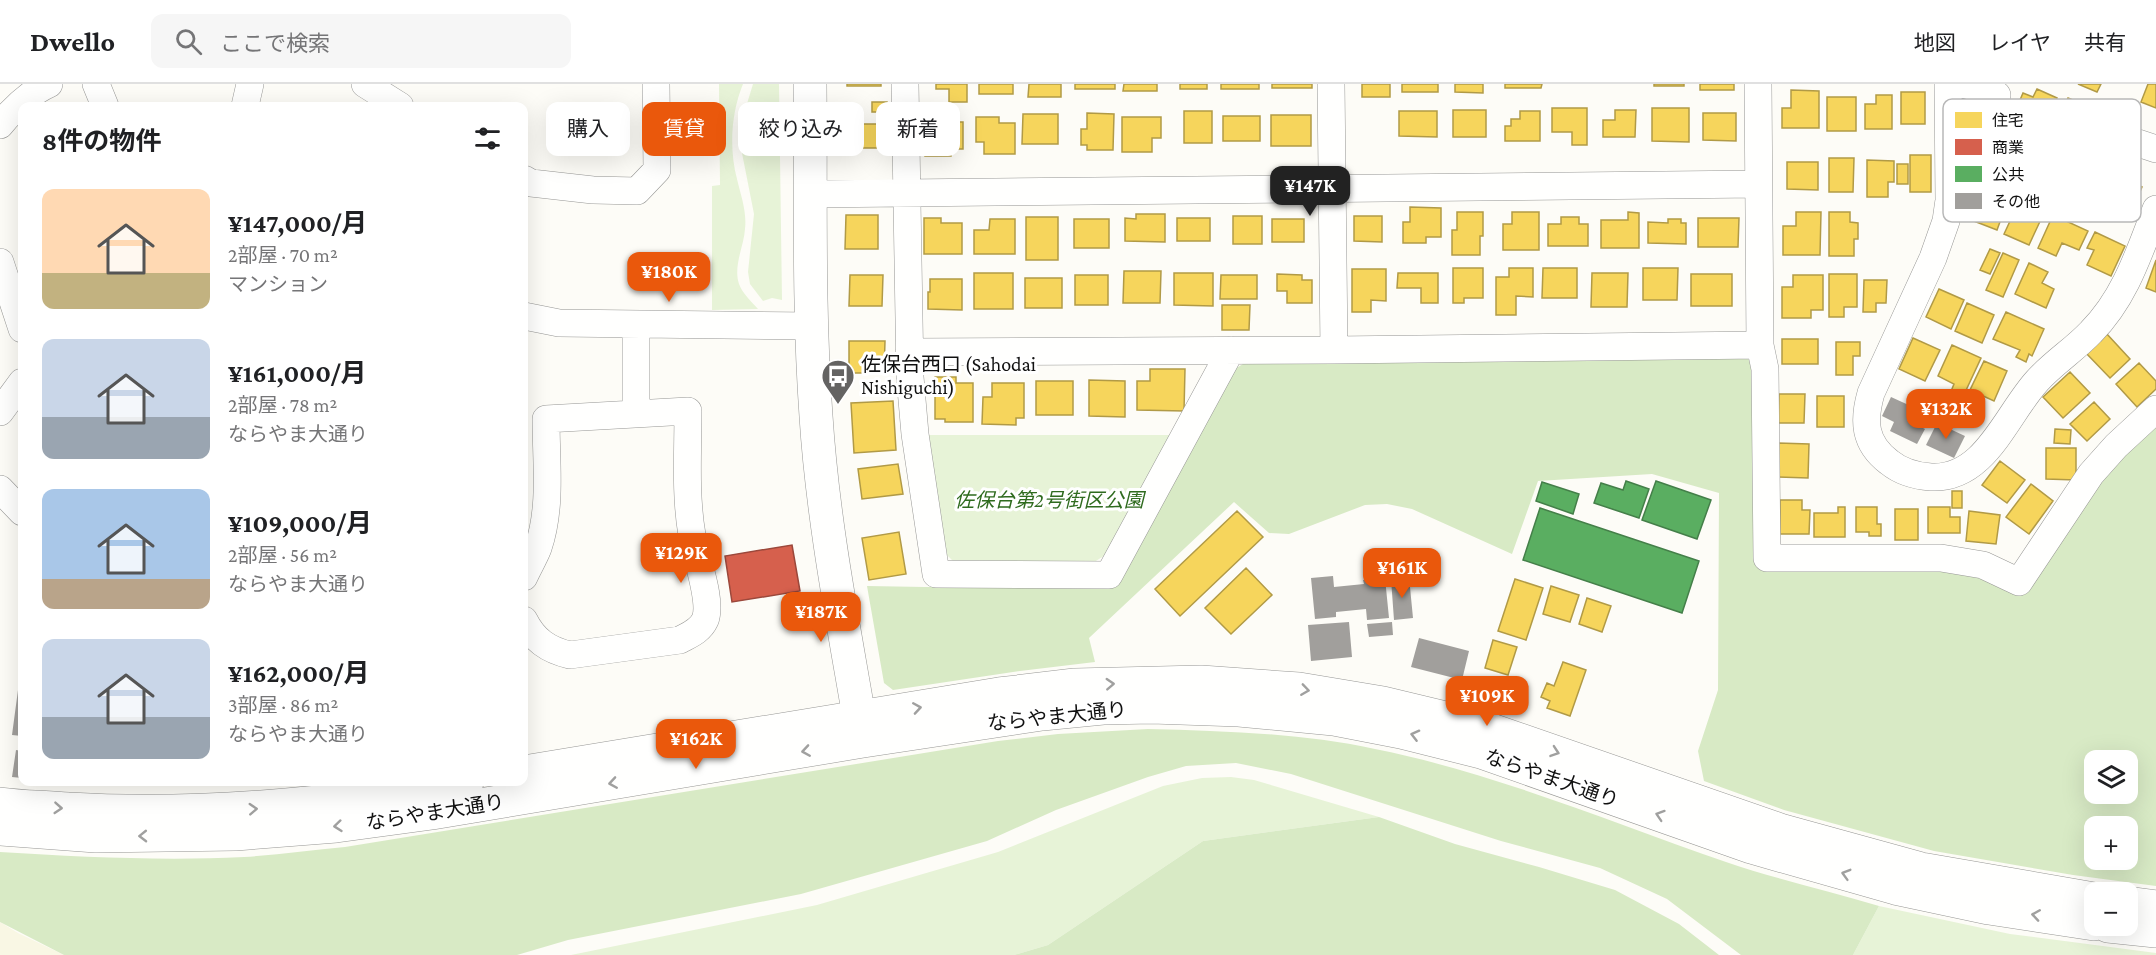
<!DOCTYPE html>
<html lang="ja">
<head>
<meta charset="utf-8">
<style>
	:root { --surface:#fff; --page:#f6f6f6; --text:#202124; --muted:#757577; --line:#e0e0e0; --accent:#ea580c }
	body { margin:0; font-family:"Crimson Pro","Noto Sans JP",serif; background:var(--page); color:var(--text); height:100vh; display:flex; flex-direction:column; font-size:22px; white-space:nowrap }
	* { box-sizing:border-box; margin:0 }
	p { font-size:20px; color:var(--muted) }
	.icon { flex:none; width:33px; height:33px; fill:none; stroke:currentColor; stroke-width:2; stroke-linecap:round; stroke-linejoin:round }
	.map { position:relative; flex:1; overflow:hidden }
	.sheet { position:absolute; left:18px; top:18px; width:510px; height:684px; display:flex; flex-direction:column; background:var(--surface); border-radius:12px; box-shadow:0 6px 24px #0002 }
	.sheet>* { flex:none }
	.guide { position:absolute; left:546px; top:18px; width:570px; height:54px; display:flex; gap:12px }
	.tools { position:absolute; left:2084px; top:666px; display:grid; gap:12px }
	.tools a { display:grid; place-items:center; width:54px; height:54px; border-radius:12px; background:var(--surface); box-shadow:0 6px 24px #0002; font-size:30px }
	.price { position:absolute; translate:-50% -51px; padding:0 14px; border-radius:12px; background:var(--accent); color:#fff; font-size:20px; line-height:39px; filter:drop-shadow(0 2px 3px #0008) }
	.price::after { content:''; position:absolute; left:50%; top:36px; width:18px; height:14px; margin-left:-9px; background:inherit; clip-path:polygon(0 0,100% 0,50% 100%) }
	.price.selected { background:#222; color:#fff }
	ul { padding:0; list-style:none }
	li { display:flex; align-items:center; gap:18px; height:150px; padding:0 24px }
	li span { display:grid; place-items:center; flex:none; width:168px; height:120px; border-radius:12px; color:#555 }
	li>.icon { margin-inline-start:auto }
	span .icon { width:72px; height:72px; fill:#fffc; stroke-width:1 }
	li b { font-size:26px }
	h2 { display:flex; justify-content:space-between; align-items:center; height:72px; padding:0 24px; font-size:26px }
	.pill { padding:0 21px; border-radius:12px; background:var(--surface); box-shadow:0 6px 24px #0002; font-size:21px; line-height:54px }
	.pill.selected { background:var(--accent); color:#fff }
	header { display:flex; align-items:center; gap:36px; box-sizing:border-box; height:84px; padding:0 30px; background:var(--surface); border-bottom:2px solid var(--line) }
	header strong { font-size:28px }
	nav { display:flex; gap:33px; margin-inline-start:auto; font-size:21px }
	.search { width:420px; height:54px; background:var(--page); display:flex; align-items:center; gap:15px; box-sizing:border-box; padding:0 21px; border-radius:12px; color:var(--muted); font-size:22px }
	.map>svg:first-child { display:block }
	.farmland { fill:#f9f7e4 }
	.green { fill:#e7f3d7 }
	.forest { fill:#d8eac5; fill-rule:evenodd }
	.homes { fill:#f6d55c; stroke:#b19a46; stroke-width:1.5 }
	.shops { fill:#d6604d; stroke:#9b483b; stroke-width:1.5 }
	.public { fill:#5aae61; stroke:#447f49; stroke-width:1.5 }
	.building { fill:#a19f9c }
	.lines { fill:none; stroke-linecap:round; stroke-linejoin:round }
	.minor-casing { stroke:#979795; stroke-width:28 }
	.tertiary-casing { stroke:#979795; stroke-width:34 }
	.minor { stroke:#fffffe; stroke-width:27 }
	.tertiary { stroke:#fffffe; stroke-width:33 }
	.oneway { stroke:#a0a09f }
	.labels { text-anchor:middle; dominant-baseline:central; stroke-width:6; stroke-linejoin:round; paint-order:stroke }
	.poi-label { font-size:20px; fill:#111; stroke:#fff; text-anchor:start }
	.park-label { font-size:20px; font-style:italic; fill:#2f6b1f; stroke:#fff }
	.street-label { font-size:20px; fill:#111; stroke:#fff }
	.key { fill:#fff; stroke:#b8b8b8; stroke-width:1.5 }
	.key-label { font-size:16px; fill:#111 }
</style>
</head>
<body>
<header>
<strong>Dwello</strong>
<div class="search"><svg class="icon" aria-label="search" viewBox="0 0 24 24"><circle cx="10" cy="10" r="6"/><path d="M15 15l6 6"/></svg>ここで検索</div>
<nav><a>地図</a><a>レイヤ</a><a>共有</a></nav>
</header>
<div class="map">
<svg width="2156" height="871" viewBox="0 0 2156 871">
	<rect width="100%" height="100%" fill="#fdfcf7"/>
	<path class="farmland" d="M0,838L18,849L64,871H0Z"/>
	<path class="green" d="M719,0H743C731,29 729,65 737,95C741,112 747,128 745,145C744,162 733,182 739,200C742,209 752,218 758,225L712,226V102L720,101Z
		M753,0H779L782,216L772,214L763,217L750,200L748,188L754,130L741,64L742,36Z
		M926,351H1173L1107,470L1091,480L957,481L943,467Z
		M1231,693L1254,696L1379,733L1203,757L1048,861L1014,871H571L817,821L998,768L1163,702L1202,694Z
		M1879,822L2010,850L2156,869V871H1853Z"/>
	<path class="forest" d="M1745,272L1758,285V484L1973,486L2023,509L2097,398L2156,338V802L2073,791L1934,767L1784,726L1704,697L1698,667L1718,606L1719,409L1652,390L1538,397L1512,470L1412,425L1387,420L1365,421L1289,450L1269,449L1234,418L1089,554L1095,578L1020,587L893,606L884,599L867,502L925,503L1115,502L1233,286L1248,277ZM2094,676H2127V710H2094ZM2094,742H2127V776H2094Z
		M1148,645C1224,647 1300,649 1375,665C1495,689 1610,738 1726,778C1776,795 1828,807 1879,822L1853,871H1741L1667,815L1600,784L1501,757L1291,690L1236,679L1186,682L1148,693L1056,726L987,757L801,810L568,856L517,871H64L0,838V768C81,773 163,777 244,773C278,771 312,766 345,763L998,657L1058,650Z
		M1379,733L1455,760L1539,783L1615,806L1679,840L1719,871H1014L1048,861L1203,757Z"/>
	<path class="homes" d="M847,0H881V2H847Z
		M936,0H967V18H949V5H936Z
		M979,0H1013V10H979Z
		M1029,0H1061V13H1028Z
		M1075,0H1115V5H1075Z
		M1124,0H1157V7H1123Z
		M1180,0H1207V5H1180Z
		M1221,0H1259V5H1221Z
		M1272,0H1312V4H1272Z
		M1362,0H1390V13H1362Z
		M1402,0H1438V8H1402Z
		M1455,0H1483V9L1455,8Z
		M1505,0H1542L1541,4H1505Z
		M1654,0H1684V2H1654Z
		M1700,0H1734V6H1700Z
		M2078,0H2101L2097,8Z
		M2148,0H2156V24L2141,18Z
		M2037,5L2057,14L2045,43L2014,30L2023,9L2033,13Z
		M1791,6L1819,7V44H1782V24H1791Z
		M1901,8H1925V40H1901Z
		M1876,11H1892V45H1865V20H1876Z
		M1827,13H1856V47H1827Z
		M2068,14L2094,25L2081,54L2055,43Z
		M872,18H887V28H872Z
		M1552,24H1587V61H1572V48H1552Z
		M1652,24H1689V58L1652,57Z
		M1453,26H1486V53H1453Z
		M1615,26H1636L1635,53H1603V36H1615Z
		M1184,27H1212V59H1184Z
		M1399,27H1437V53L1399,52Z
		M1520,27H1540V57H1505V42H1511V35H1520Z
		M1087,29L1114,30L1113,66H1087V61H1081V45H1087Z
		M1703,29H1736V57L1703,56Z
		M1023,30H1058V60H1022Z
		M1271,31H1311V62H1271Z
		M1223,32H1260V57H1223Z
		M976,33H999V39H1015V70H984V58H976Z
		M1122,33H1161V54H1152V68H1122Z
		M933,38H963V65H951V72H925V50H933Z
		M850,40H880V64H850Z
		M1910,71H1931V108H1910Z
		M1829,74H1854L1853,108H1829Z
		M1867,76L1894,77V98H1888V113H1867Z
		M1787,78H1818V106L1787,105Z
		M1897,80H1908V100H1897Z
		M2116,92L2142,103L2131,129L2105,118Z
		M1977,105L2008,116L1997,146L1966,134Z
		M2018,120L2043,131L2029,161L2004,150Z
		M1410,123L1441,124V153H1426V159H1403V138H1410Z
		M1457,128H1483V152H1480V171H1452V146H1457Z
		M1512,128H1539V166H1503V140H1512Z
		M1628,128L1639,129V164H1601V136H1628Z
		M1796,128H1821L1820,171H1783V142H1796Z
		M1829,128H1850V138L1858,139V155H1854V172H1829Z
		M1136,130H1165V158L1125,157V134L1136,135Z
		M846,131H878V165H845Z
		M2053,131L2088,147L2079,166L2062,159L2056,172L2038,164Z
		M1233,132H1262V160H1233Z
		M1354,132H1382V158L1354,157Z
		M1026,133H1058V176H1026Z
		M1561,133H1579V140H1588V162H1548V140H1561Z
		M924,134H941V139H962V170H924Z
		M1177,134H1210V157H1177Z
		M1698,134H1739L1738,163H1698Z
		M990,135H1015V170H974V146H989Z
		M1074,135H1109V164H1074Z
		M1272,135H1304V158H1272Z
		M1668,135H1681V139H1686V160L1648,159V138L1668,139Z
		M2095,148L2125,162L2111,192L2087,181L2094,166L2087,164Z
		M1990,165L2000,169L1990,190L1980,186Z
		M2003,169L2019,176L2003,213L1986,206Z
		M2156,176V208L2146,204Z
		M2029,179L2048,188L2042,199L2054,205L2046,224L2015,210Z
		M1453,184H1483V214H1464V219H1453Z
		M1509,184H1533V213L1516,212V231H1496V193H1509Z
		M1543,184H1577V214H1542Z
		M1643,184H1678L1677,216H1643Z
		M1352,185H1386V217L1371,216V228H1352Z
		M1124,187H1161L1160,219H1123Z
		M974,189H1013V225H974Z
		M1174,189H1213V222L1174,221Z
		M1398,189H1438V219H1421V204H1397Z
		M1592,189H1628L1627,223H1591Z
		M1277,190L1302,191V196H1312V219H1287V207H1277Z
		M1691,190H1732V222H1691Z
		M1829,190H1857V223H1844V233H1829Z
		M850,191H883L882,222H849Z
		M1075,191H1108V221H1075Z
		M1221,191H1257V215H1220Z
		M1793,191H1823V226H1811V234H1782V203H1793Z
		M1025,194H1062V224H1025Z
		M930,195H962V226L928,225V208H930Z
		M1864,196H1887L1886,219H1876V228H1863Z
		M1939,205L1964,216L1951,245L1926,233Z
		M1967,219L1994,231L1982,259L1955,247Z
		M1222,221H1250L1249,246H1222Z
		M2006,228L2044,245L2032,272L2029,270L2026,278L2016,273L2020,266L1993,255Z
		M2106,249L2130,275L2110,294L2085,268Z
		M1913,254L1940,266L1925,297L1899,285Z
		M1782,255H1818V280H1782Z
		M849,257H885L884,289H849Z
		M1836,258H1860V272H1853V291H1836Z
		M1952,261L1981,274L1961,317L1949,312L1954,300L1938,292Z
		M1984,277L2007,287L1994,317L1970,306Z
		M2139,279L2156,297V305L2137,323L2116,300Z
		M1150,285H1185L1184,327L1137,326V297H1150Z
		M2070,288L2090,309L2063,334L2043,313Z
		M935,293H956V299H973V338H945V335H935Z
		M1089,296L1125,297V333L1089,332Z
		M1036,297H1073V331H1036Z
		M992,299H1024V334H1016V341L982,340L983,313H992Z
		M1779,310H1805L1804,339H1778Z
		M1817,312H1844V343H1817Z
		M893,317L896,366L854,369L851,319Z
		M2094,318L2110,335L2087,357L2070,340Z
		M2055,345L2071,346L2070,360L2054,359Z
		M1778,359L1809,360L1808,394L1777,393Z
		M2046,364H2076V396L2046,395Z
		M2000,377L2025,396L2007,419L1982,401Z
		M898,380L903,410L862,415L858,385Z
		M2031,400L2053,417L2029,450L2006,433Z
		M1952,407H1962V424H1952Z
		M1780,416H1802V426H1810L1809,450H1780Z
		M1838,423H1845V453H1814V429H1838Z
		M1856,423H1877V440H1881V452H1869V448H1856Z
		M1928,423H1950V433H1960V449H1928Z
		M1895,425H1918V456H1895Z
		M1237,427L1263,453L1180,532L1155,505Z
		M1969,427L2000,431L1996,460L1966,457Z
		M899,448L906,490L869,496L862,454Z
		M1246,484L1272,511L1231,550L1205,524Z
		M1515,495L1543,504L1526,556L1498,547Z
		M1551,502L1579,511L1570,538L1543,530Z
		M1587,514L1611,522L1602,548L1579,540Z
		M1493,556L1517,563L1508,591L1485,584Z
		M1563,578L1586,586L1570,632L1547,624L1550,617L1541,613L1547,599L1554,602Z"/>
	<path class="shops" d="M792,461L800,507L732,518L725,472Z"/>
	<path class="public" d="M1626,397L1649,405L1639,434L1594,419L1601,399L1623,406Z
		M1656,397L1711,416L1697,455L1642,436Z
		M1542,398L1579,410L1573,430L1536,417Z
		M1540,424L1699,477L1682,529L1523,476Z"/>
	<path class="building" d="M1891,313L1913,323L1907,336L1925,345L1917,360L1890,347L1894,338L1882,332Z
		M1937,339L1965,352L1954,374L1926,361Z
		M1333,492L1334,503L1364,500L1363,496L1385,494L1389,534L1367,536L1366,525L1336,528V533L1315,535L1311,494Z
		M1409,493L1413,534L1394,536L1391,495Z
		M1349,538L1352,573L1311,577L1308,541Z
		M1392,538L1393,551L1369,553L1367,540Z
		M1419,554L1469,567L1462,596L1411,583Z
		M20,591H22V652L12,651Z
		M16,666L22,667V694L12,693Z"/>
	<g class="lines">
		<defs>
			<path id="minor" d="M96,0L105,22
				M365,0L400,22
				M905,0L910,293L915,350L936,490L1109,491L1231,266
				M1331,0L1334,266
				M1758,0L1760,261L1765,285L1767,474H1941L1983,481L2019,498L2091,390L2116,362L2156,325
				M1948,0L1949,116L1946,137L1933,174L1871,309C1863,337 1864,359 1889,378C1900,387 1916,392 1931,393C1985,396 2006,331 2037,297C2053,279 2074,266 2091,248C2125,214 2139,169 2156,125
				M1964,0L1997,11
				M245,22L250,0
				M0,41C14,24 29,9 49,0
				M2126,55L2156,65
				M524,95L531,99L593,106L637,107L657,86L656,0
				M811,110L1758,100
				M0,178L22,245
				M524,232L559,239L811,242
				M636,241V329
				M909,268L1334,266L1760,261
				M0,328L22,298
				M0,405L22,428
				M524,493C528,484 534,474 538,464C552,423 546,378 546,335L688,327C688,368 685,411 692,451C695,472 713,517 705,536C700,547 689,551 680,556L570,571C548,566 534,556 524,536"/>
			<path id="tertiary" d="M810,0C811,111 808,222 816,332C823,441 845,548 863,656
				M524,688L999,610L1075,601L1201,598L1299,605L1383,619L1483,643L1783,747L1921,785L2094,815
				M0,720C23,723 46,723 68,725C203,733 334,719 467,698
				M0,745L96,752L235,750L336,742L432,729L863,657L1042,630L1103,624L1152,623L1239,626L1334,635L1401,648L1481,668L1751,763L1895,804L1989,824L2094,840
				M2127,819L2156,823
				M2108,842L2156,847"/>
		</defs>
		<use href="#minor" class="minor-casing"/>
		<use href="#tertiary" class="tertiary-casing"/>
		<use href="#minor" class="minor"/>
		<use href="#tertiary" class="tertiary"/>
	</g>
	<defs><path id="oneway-chevron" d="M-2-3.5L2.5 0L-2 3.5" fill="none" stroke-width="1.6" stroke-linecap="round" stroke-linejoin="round" transform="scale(1.5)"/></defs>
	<g class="oneway">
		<use href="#oneway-chevron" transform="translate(1110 600) rotate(-3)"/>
		<use href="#oneway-chevron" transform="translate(1305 606) rotate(8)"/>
		<use href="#oneway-chevron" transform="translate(917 624) rotate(-9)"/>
		<use href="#oneway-chevron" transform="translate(1415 651) rotate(-166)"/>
		<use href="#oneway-chevron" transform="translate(806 667) rotate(171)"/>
		<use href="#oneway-chevron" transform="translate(1555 668) rotate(19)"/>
		<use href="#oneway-chevron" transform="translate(613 699) rotate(171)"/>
		<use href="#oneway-chevron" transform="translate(58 724) rotate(4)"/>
		<use href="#oneway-chevron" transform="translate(253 725) rotate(-3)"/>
		<use href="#oneway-chevron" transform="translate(1660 731) rotate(-162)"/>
		<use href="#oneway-chevron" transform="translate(338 742) rotate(174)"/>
		<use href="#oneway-chevron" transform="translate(143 752) rotate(179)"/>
		<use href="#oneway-chevron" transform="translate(1846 790) rotate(-164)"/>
		<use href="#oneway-chevron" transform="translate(2036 831) rotate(-171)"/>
	</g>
	<defs>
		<symbol id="bus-pin" viewBox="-11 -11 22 30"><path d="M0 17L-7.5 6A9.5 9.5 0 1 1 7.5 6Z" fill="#646362" stroke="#fff"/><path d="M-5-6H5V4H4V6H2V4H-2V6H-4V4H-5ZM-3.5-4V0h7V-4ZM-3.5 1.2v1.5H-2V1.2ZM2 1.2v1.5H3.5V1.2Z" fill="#fff"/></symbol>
	</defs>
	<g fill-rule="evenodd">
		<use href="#bus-pin" x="819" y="273" width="38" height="52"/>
	</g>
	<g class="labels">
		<g class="poi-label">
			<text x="861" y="280">佐保台西口 (Sahodai<tspan x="861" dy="23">Nishiguchi)</tspan></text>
		</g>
		<g class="park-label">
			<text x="1049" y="416">佐保台第2号街区公園</text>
		</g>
		<g class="street-label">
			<text transform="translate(1057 632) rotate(-6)">ならやま大通り</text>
			<text transform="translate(1552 694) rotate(19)">ならやま大通り</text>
			<text transform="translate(435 728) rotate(-9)">ならやま大通り</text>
		</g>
	</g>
	<rect x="1943" y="15" width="198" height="123" rx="9" class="key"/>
	<rect x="1955" y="28" width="27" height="16" fill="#f6d55c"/>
	<rect x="1955" y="55" width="27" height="16" fill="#d6604d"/>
	<rect x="1955" y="82" width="27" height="16" fill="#5aae61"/>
	<rect x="1955" y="109" width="27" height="16" fill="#a19f9c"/>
	<g class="key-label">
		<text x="1992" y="42">住宅</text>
		<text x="1992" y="69">商業</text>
		<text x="1992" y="96">公共</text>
		<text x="1992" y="123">その他</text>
	</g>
</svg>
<div class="tools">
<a><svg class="icon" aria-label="layers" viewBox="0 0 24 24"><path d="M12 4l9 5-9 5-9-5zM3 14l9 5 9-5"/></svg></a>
<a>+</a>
<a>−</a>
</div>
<b class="price selected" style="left:1310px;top:133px">¥147K</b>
<b class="price" style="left:669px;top:219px">¥180K</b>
<b class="price" style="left:1946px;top:356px">¥132K</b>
<b class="price" style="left:681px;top:500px">¥129K</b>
<b class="price" style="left:1402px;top:515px">¥161K</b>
<b class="price" style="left:821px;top:559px">¥187K</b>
<b class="price" style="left:1487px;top:643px">¥109K</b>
<b class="price" style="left:696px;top:686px">¥162K</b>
<div class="guide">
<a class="pill">購入</a>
<a class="pill selected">賃貸</a>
<a class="pill">絞り込み</a>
<a class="pill">新着</a>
</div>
<section class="sheet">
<h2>8件の物件<svg class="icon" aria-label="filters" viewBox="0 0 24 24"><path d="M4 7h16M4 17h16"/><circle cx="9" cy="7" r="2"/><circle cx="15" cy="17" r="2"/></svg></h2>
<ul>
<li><span style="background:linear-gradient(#ffd9b3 70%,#c2b280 0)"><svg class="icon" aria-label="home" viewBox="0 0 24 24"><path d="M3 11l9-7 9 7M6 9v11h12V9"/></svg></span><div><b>¥147,000/月</b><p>2部屋 · 70 m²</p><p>マンション</p></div></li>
<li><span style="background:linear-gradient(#c9d6e8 65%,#9aa5b1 0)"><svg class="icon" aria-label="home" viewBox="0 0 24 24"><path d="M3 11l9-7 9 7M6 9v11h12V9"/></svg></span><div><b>¥161,000/月</b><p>2部屋 · 78 m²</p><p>ならやま大通り</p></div></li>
<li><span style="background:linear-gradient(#a9c7e8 75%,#b9a48a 0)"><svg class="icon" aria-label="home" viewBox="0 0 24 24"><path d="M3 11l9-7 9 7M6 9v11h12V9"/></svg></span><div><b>¥109,000/月</b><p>2部屋 · 56 m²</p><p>ならやま大通り</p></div></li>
<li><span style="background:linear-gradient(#c9d6e8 65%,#9aa5b1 0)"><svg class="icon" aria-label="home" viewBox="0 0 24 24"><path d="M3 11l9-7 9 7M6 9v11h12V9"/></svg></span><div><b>¥162,000/月</b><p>3部屋 · 86 m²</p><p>ならやま大通り</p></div></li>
</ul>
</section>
</div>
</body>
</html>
